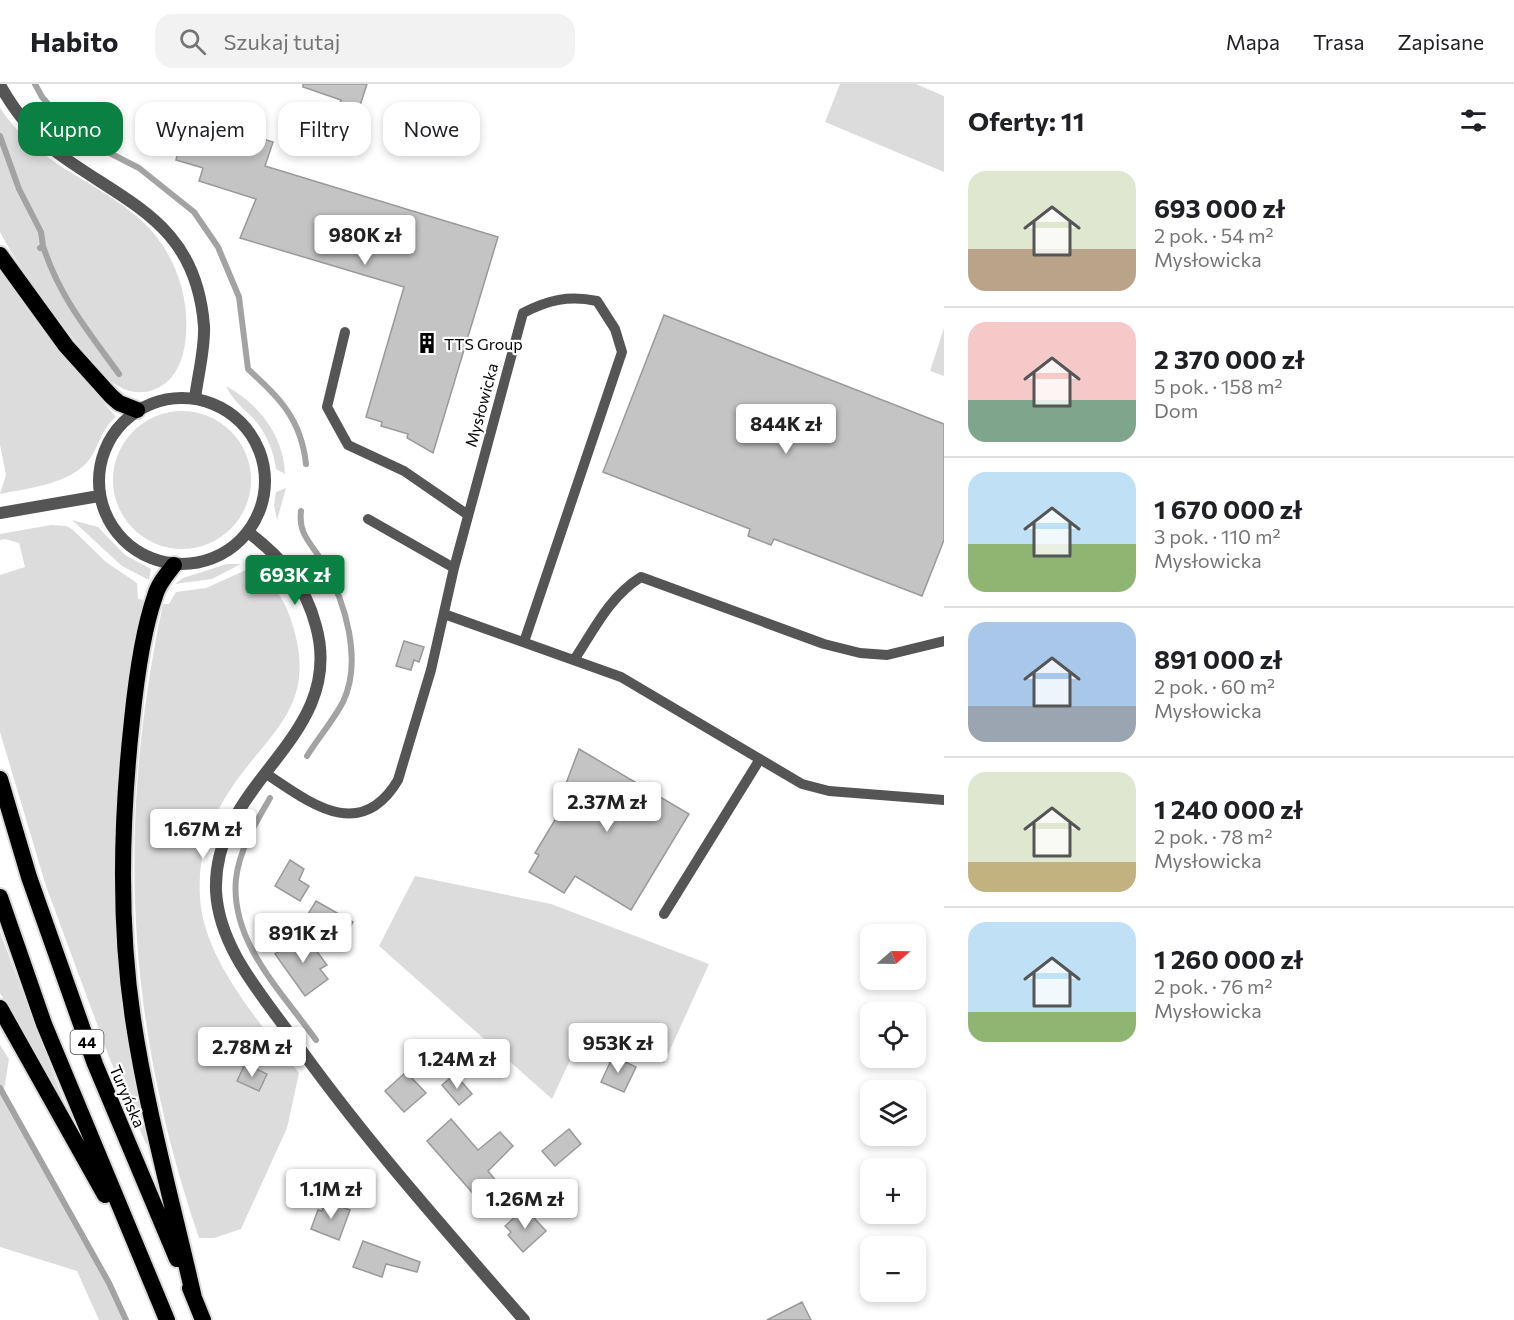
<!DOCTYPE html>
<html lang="pl">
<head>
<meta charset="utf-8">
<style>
	:root { --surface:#fff; --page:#f2f2f2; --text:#202124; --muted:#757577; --line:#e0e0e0; --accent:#0b8043 }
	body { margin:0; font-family:Commissioner,sans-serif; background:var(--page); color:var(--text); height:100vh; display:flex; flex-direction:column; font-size:22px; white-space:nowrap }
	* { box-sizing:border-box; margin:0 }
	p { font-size:20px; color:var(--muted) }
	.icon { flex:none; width:33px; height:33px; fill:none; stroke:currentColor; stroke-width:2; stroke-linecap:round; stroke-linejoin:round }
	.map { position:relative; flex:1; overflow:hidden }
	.details { display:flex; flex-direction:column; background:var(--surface); width:570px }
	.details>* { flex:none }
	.hud { position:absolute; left:18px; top:18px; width:570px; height:54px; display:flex; gap:12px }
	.needle { width:39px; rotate:70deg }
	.fabs { position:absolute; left:860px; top:840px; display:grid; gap:12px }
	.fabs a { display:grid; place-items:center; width:66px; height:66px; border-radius:12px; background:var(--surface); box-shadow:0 3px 9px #0003; font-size:30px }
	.price { position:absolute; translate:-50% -51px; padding:0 14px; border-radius:6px; background:#fff; color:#222; font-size:20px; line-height:39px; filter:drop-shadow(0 2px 3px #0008) }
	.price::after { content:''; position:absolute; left:50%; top:36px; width:18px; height:14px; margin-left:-9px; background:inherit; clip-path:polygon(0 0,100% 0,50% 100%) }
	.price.on { background:var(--accent); color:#fff }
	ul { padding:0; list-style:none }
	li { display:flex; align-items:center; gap:18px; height:150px; padding:0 24px }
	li+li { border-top:2px solid var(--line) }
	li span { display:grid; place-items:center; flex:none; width:168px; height:120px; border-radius:18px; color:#555 }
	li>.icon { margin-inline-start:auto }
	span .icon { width:72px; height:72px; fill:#fffc; stroke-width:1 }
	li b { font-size:26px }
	h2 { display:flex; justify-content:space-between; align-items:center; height:72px; padding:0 24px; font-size:26px }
	.tag { padding:0 21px; border-radius:18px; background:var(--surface); box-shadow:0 3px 9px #0003; font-size:21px; line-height:54px }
	.tag.on { background:var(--accent); color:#fff }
	header { display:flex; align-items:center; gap:36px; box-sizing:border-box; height:84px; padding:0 30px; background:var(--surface); border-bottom:2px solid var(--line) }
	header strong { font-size:28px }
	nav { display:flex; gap:33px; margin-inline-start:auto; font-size:21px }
	.search { width:420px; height:54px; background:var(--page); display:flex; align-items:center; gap:15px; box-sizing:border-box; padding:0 21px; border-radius:18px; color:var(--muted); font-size:22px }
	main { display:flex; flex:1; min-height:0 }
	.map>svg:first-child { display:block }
	.green { fill:#dcdcdc }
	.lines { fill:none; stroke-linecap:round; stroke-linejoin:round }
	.stream { stroke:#a3a3a3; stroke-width:6 }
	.building { fill:#c4c4c4; stroke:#999; stroke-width:1.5 }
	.trunk-casing { stroke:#dbdbdb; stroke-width:20 }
	.service { stroke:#555; stroke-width:10 }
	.minor { stroke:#555; stroke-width:12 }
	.tertiary { stroke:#555; stroke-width:12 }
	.trunk { stroke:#000; stroke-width:16 }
	.labels { text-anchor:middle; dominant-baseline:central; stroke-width:4.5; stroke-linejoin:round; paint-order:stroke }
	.shield { fill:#fff; stroke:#4c4c4c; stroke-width:1.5 }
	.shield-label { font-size:15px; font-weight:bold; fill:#000 }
	.poi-label { font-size:16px; fill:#000; stroke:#fff; text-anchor:start }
	.street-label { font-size:16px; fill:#000; stroke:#fff }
</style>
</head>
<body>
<header>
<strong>Habito</strong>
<div class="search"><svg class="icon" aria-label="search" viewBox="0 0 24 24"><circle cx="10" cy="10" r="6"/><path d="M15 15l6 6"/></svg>Szukaj tutaj</div>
<nav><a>Mapa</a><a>Trasa</a><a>Zapisane</a></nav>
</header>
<main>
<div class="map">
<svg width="944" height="1236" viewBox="0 0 944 1236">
	<rect width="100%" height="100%" fill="#fff"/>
	<path class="green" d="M840,0H916L944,12V88L825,38Z
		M0,24C39,81 85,91 134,130C173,161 192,212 185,260C182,280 173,299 153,306C136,312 119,305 107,294C67,248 29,202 0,148Z
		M0,186L48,254L116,333C101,345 101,358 91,373C74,400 28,404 0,410L6,391L0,361Z
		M944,244V292L930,287Z
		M226,302C258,319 284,352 285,390L276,385C274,368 266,348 253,334C242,323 233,317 226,302Z
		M113 396a69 69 0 1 1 138 0a69 69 0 1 1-138 0Z
		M286,404L277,436L274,421L276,408Z
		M72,436L98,443L125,471L151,485L149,496L122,482Z
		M51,441L66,442L72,445L106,478L137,499L138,515L144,516C114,655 107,796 125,938C130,978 140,1018 148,1059L146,1060L111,978L46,802L0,648V491L25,483L19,459L5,455L0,456V450Z
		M227,480H241L212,495L175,500L183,494Z
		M246,486C269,494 282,510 290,533C324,630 260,650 221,721C205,750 198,780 200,813C203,876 262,941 299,989L287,1044L241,1145L214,1154H199C126,940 116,741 163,520H169L176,508L206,504Z
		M415,792L551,820L709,880L664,979L587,940L552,1015L379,862Z
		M0,848L66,1023L0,909Z
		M0,961L9,975L4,1006L108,1193L127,1236H99L77,1187L0,1163Z"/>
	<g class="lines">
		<path class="stream" d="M35,0L42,13L68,42L96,62L139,84L194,128L218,163L239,213L248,285C279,314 301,334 306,380
			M0,52L19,105L41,148L43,162L40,164
			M43,162C60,214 88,247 119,290
			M301,427C298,451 312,460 324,480C345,518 363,576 343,618C333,637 318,654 307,672
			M270,714C256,738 239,766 236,795C230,858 282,908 316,956
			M0,1004L109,1199L126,1236"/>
	</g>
	<path class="building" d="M303,0H367L357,31L338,25L341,16L303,3Z
		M186,32L273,58L265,82L498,153L433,369L407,354L408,350L381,342L382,338L366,333L404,203L240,154L256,115L199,97L203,84L176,76Z
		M664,231L944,340V456L922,512L774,455L771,461L748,452L750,445L603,388Z
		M404,557L424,563L419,578L414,576L411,586L396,582Z
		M579,665L689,730L631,826L575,792L564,809L529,788L539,771L535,769L558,731L555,729Z
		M290,776L304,785L299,796L309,802L300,817L275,802Z
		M316,817L353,838L344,853L308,830Z
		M304,850L327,881L320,885L328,895L305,912L275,870Z
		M613,972L636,983L624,1008L601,998Z
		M245,980L267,990L259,1007L237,997Z
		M406,988L426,1009L404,1028L385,1007Z
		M455,990L472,1010L459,1021L442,1001Z
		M451,1035L478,1066L500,1048L513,1062L488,1087L497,1098L477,1114L427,1057Z
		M569,1045L581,1060L555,1082L542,1067Z
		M325,1117L350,1126L339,1156L311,1145L318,1126L322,1127Z
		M525,1124L546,1147L523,1168L508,1151L511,1148L505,1142Z
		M363,1157L420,1178L417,1188L386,1180L382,1193L353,1183Z
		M802,1218L811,1236H767Z"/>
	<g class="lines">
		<defs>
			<path id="trunk" d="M0,171L66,262L111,312L119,319L137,326
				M174,481C167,490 158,500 155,512C142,549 136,597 132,636C121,736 118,835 133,935C147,1028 173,1121 194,1214
				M0,695L29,793L95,980L177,1175
				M0,813L44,940L167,1236
				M0,924L105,1111
				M190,1204L203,1236"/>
		</defs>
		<use href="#trunk" class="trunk-casing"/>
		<path class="service" d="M345,248L327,323L348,361L404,387L468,431
			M368,435L454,484
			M444,530L621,593L802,700L829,707L944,716
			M574,576C594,546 609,513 641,493L824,560L860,569L887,571L944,557
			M265,689C309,718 360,760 398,696L431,586L454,484L523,229C548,216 569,211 597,217L615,245L622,268L524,558
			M664,830L760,675"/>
		<path class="minor" d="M0,1C15,28 33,51 59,70C129,121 196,139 204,242C205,265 198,291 195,314"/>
		<path class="tertiary" d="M99 397a83 83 0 1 1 166 0a83 83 0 1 1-166 0Z
			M0,429L99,412
			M248,448C282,474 305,500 316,542C347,655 212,696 216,807C219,862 258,906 289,949C360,1050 443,1143 524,1236"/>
		<use href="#trunk" class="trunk"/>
	</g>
	<defs>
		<symbol id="building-bare" viewBox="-9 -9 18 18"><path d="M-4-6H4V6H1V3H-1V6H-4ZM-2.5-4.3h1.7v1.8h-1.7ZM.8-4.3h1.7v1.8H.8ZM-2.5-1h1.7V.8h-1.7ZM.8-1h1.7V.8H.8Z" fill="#000" stroke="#fff" stroke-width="2.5" paint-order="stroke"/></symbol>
	</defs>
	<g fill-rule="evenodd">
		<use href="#building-bare" x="412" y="244" width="30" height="30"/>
	</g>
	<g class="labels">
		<rect class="shield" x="70.5" y="946" width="33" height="24" rx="4.5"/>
		<g class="shield-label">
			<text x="87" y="958">44</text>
		</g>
		<g class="poi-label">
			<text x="444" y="259">TTS Group</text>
		</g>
		<g class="street-label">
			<text transform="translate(481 321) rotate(-75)">Mysłowicka</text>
			<text transform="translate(128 1012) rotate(67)">Turyńska</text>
		</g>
	</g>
</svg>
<div class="fabs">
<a><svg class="needle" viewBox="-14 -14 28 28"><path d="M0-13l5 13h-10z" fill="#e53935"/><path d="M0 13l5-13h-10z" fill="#757577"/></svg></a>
<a><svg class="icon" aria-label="locate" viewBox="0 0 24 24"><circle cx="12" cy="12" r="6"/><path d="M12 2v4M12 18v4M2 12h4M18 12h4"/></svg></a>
<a><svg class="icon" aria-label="layers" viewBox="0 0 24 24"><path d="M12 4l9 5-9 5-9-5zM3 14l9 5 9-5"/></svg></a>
<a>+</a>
<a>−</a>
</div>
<b class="price" style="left:365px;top:182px">980K zł</b>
<b class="price" style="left:786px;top:371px">844K zł</b>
<b class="price on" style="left:295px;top:522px">693K zł</b>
<b class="price" style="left:607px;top:749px">2.37M zł</b>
<b class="price" style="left:203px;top:776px">1.67M zł</b>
<b class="price" style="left:303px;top:880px">891K zł</b>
<b class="price" style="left:618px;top:990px">953K zł</b>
<b class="price" style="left:252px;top:994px">2.78M zł</b>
<b class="price" style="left:457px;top:1006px">1.24M zł</b>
<b class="price" style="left:331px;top:1136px">1.1M zł</b>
<b class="price" style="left:525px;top:1146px">1.26M zł</b>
<div class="hud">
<a class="tag on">Kupno</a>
<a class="tag">Wynajem</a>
<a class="tag">Filtry</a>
<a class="tag">Nowe</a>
</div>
</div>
<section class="details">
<h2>Oferty: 11<svg class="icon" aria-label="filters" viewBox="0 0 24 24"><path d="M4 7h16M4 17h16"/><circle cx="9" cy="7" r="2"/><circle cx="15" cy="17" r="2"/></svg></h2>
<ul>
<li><span style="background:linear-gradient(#dfe7d0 65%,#b9a48a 0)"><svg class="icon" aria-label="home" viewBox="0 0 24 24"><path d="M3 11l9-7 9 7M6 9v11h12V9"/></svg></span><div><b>693 000 zł</b><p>2 pok. · 54 m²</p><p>Mysłowicka</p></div></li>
<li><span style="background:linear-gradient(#f6c9c9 65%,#7fa58c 0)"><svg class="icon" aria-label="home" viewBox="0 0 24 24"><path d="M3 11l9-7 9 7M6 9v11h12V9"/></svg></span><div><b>2 370 000 zł</b><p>5 pok. · 158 m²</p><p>Dom</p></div></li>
<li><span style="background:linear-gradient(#bfe0f5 60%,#8fb573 0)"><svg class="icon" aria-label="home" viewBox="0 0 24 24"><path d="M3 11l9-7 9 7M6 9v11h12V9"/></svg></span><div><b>1 670 000 zł</b><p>3 pok. · 110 m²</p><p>Mysłowicka</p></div></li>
<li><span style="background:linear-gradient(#a9c7e8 70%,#9aa5b1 0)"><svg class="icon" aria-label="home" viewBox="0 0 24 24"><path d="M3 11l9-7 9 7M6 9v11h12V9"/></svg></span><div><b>891 000 zł</b><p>2 pok. · 60 m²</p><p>Mysłowicka</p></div></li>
<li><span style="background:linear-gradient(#dfe7d0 75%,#c2b280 0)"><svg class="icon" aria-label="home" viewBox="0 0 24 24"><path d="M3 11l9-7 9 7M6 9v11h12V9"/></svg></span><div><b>1 240 000 zł</b><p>2 pok. · 78 m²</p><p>Mysłowicka</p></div></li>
<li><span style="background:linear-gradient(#bfe0f5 75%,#8fb573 0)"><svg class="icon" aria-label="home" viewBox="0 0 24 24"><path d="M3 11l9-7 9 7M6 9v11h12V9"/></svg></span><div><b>1 260 000 zł</b><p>2 pok. · 76 m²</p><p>Mysłowicka</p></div></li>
</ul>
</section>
</main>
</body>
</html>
